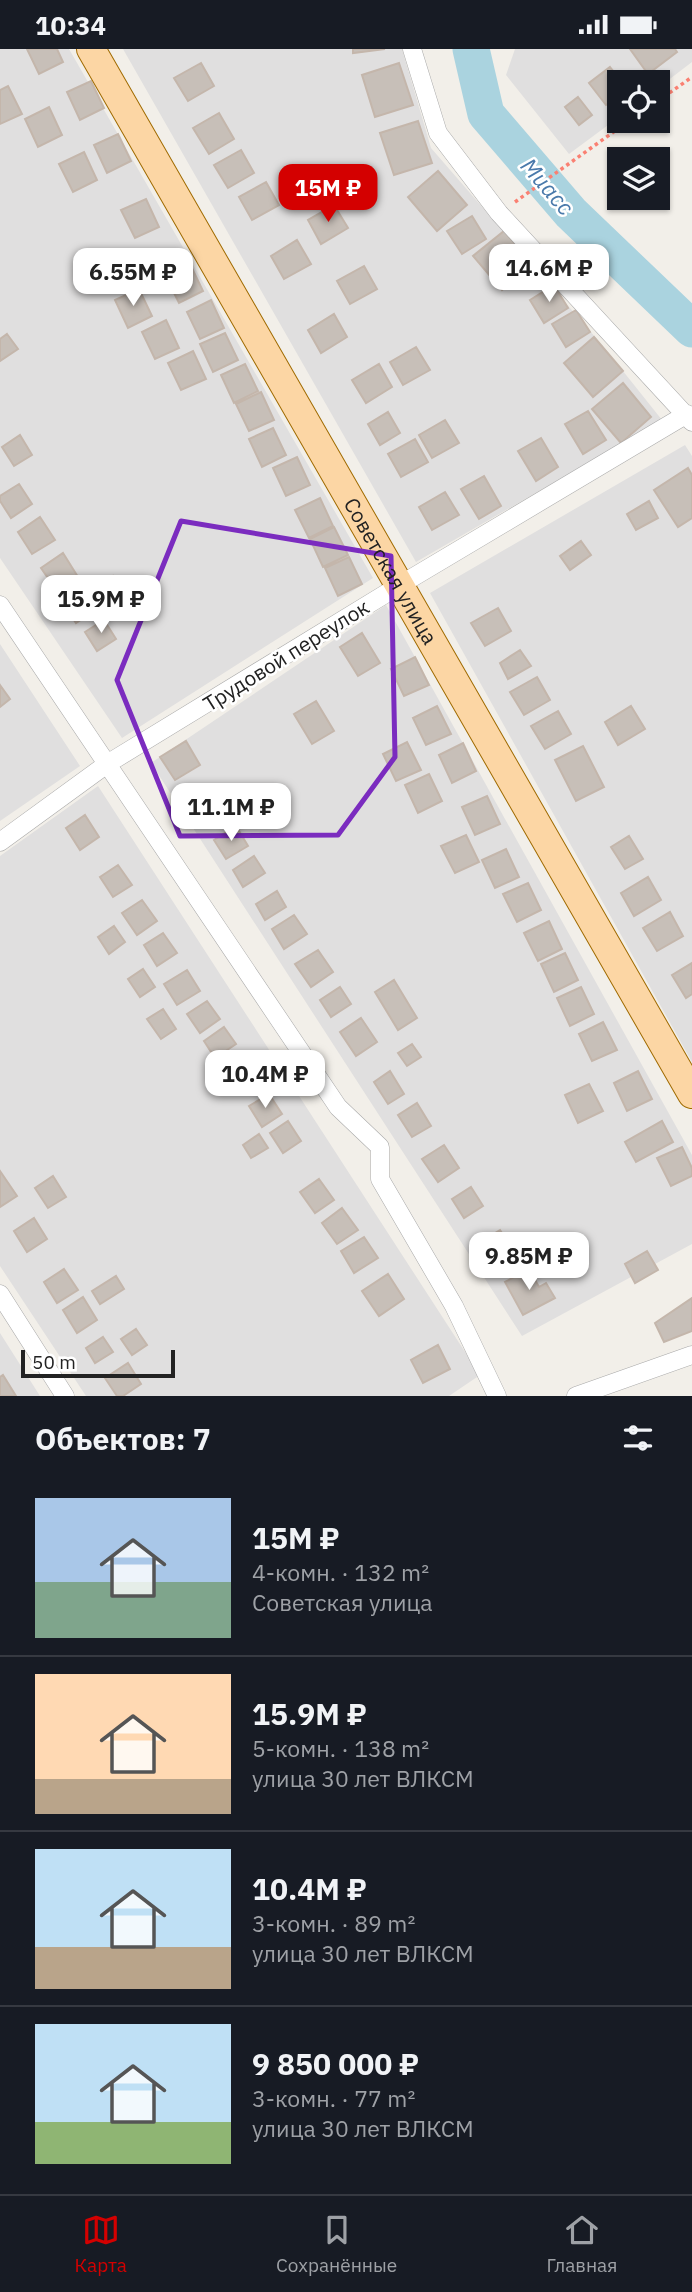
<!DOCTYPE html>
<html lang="ru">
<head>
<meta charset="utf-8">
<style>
	:root { --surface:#171b24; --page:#242831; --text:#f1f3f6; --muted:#9ea1a6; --line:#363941; --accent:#d40000 }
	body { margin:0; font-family:"IBM Plex Sans",sans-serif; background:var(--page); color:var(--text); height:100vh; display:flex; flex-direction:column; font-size:26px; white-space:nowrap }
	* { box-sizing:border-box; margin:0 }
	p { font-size:23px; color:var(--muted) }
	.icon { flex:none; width:38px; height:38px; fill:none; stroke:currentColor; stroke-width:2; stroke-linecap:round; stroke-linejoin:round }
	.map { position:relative; height:1347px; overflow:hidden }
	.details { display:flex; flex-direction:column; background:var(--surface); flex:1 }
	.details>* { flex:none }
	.buttons { position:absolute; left:607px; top:21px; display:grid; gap:14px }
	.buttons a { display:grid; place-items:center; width:63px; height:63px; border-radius:0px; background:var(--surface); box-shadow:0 2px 5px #0004; font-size:35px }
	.scale { position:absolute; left:21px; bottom:18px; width:154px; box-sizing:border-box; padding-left:7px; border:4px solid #222; border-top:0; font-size:19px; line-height:24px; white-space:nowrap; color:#222; -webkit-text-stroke:5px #fff; paint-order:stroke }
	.price { position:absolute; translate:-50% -60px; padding:0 16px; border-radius:14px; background:#fff; color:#222; font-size:23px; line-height:46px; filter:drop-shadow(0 2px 4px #0008) }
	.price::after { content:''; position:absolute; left:50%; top:42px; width:21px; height:16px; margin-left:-10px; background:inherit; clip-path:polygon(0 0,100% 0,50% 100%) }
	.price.selected { background:var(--accent); color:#fff }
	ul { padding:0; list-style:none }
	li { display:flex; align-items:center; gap:21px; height:175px; padding:0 35px }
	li+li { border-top:2px solid var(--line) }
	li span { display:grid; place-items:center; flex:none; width:196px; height:140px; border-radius:0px; color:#555 }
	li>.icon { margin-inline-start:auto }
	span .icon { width:84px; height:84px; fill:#fffc; stroke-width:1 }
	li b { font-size:30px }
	h2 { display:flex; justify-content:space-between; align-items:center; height:84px; padding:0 35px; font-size:30px }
	.status { display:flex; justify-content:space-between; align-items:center; height:49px; padding:0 35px; background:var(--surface); direction:ltr }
	.status svg { height:19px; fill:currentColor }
	.menu { display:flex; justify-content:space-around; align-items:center; height:98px; border-top:2px solid var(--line); background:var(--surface); font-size:19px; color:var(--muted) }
	.menu a { display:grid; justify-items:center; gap:4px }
	.menu .selected { color:var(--accent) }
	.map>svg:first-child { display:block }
	.residential { fill:#e0dfdf }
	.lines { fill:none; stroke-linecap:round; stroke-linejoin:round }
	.river { stroke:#aad3df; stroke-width:37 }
	.building { fill:#c7bfb8; stroke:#c4b6ab; stroke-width:2 }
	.minor-casing { stroke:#a9a9a9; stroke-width:19 }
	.primary-casing { stroke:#a06b00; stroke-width:30 }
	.path { stroke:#fa8072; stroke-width:3.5; stroke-dasharray:3.5 3.5; stroke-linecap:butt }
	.minor { stroke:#fff; stroke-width:18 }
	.primary { stroke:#fcd6a4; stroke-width:28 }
	.marked { fill:none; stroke:#7b2cbf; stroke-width:5; stroke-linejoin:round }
	.labels { text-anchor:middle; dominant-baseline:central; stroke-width:5; stroke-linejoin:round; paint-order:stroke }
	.street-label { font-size:21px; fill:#222; stroke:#fff }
	.water-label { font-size:23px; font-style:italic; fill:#4a7aab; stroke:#fff }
</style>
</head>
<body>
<div class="status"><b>10:34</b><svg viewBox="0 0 49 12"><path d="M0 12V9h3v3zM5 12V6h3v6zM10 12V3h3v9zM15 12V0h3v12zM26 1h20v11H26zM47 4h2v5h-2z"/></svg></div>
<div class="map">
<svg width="692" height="1347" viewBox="0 0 692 1347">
	<rect width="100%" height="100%" fill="#f2efe9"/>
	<path class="residential" d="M0,0H69L373,529L122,689L0,509Z
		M123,0H402L431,99L603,297L662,371L416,513Z
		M515,0H692V13L658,39V33H620L619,68L569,105L506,26Z
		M685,396L692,407V1013L430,544Z
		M386,556L692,1106V1195L522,1287L151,714Z
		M0,595L80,717L0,772Z
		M98,737L480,1326L449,1347H86L0,1217V807Z
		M0,1284L40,1347H0Z"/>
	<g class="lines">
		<path class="river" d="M471,0L486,65L571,164L692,280"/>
	</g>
	<path class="building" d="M27,0H57L63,13L39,25Z
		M353,0H385L353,4Z
		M630,0H675L677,3L648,25Z
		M201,14L214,37L188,52L174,29Z
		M399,14L413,56L375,68L362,26Z
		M610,18L622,33H620V46L606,56L589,34Z
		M91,32L104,59L80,71L67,43Z
		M8,37L22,65L0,75V41Z
		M578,48L592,66L579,76L565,58Z
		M49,58L62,86L38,98L25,70Z
		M219,64L234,90L209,105L193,79Z
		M418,72L432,114L394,126L380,84Z
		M118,85L131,112L107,124L94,96Z
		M241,101L254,124L228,139L214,116Z
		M84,103L97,131L73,143L59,115Z
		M438,122L467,156L437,182L408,148Z
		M266,133L279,156L252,171L239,148Z
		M146,150L159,178L135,189L121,161Z
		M334,156L348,179L321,195L308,171Z
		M472,167L486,190L462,205L447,182Z
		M504,182L532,215L502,241L473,207Z
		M297,191L311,215L284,230L271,207Z
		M190,215L203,242L179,254L165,226Z
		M364,217L377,240L350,255L337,232Z
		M554,236L568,259L544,274L530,251Z
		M139,240L152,267L128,279L115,251Z
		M211,251L224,279L200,290L187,263Z
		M576,261L590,283L566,298L552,275Z
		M334,265L347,288L321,304L308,281Z
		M166,271L179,299L155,310L142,283Z
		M225,284L238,311L213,323L200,295Z
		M7,285L18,300L0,312V290Z
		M594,288L623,322L593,348L564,314Z
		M416,298L430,321L403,336L390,313Z
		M193,302L206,330L181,341L168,314Z
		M245,315L258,342L234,354L221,326Z
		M379,315L392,338L366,354L352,331Z
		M623,334L651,368L621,394L592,360Z
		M261,343L274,371L249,382L236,355Z
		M588,362L606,391L583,405L565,375Z
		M388,363L400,384L380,396L368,375Z
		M445,371L459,394L432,409L419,386Z
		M273,379L286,406L262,418L249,390Z
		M20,386L32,406L14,417L2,398Z
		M541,389L558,418L536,432L518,402Z
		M415,390L428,413L401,428L388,405Z
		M297,408L310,436L286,447L273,419Z
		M688,419L692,426V469L678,478L654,441Z
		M484,427L501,457L479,470L461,440Z
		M19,435L32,455L11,469L0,452V447Z
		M445,443L459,466L432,481L419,458Z
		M320,449L333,477L309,489L295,461Z
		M649,452L658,469L636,481L627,465Z
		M40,468L55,491L32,505L18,483Z
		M334,478L348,506L323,518L310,490Z
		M581,492L591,506L570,521L560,507Z
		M63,504L78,528L57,542L41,519Z
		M349,508L362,535L338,547L325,519Z
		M113,527L124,545L107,556L96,538Z
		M81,541L95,561L76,574L62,553Z
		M498,559L511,582L485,597L471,574Z
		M104,571L116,590L97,602L85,583Z
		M362,584L380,614L358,627L340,598Z
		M520,601L531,617L508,630L500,614Z
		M415,608L429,636L404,647L391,620Z
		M537,628L550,651L524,666L510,643Z
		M0,636L10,650L0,658Z
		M316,652L334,682L312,695L294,665Z
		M437,657L451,685L426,696L413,669Z
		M631,657L645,680L618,696L605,673Z
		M558,662L571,685L545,700L531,677Z
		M186,692L200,716L175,731L160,708Z
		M407,693L421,721L396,732L383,705Z
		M463,694L476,722L452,734L439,706Z
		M583,697L604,738L576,752L555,711Z
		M429,725L442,752L418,764L405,736Z
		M487,747L500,775L475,786L462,758Z
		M85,766L99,788L80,801L66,779Z
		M236,777L248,797L226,810L214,791Z
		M466,786L479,813L455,824L441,797Z
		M629,787L643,810L625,820L611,798Z
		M506,800L519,828L495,839L482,811Z
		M254,807L265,824L243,838L233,821Z
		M118,816L132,836L113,848L100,828Z
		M648,828L661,851L634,867L621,844Z
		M528,834L541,861L517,873L503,845Z
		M277,842L286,858L265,871L256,855Z
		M142,851L157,872L137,886L122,864Z
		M670,863L683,887L657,902L643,879Z
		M294,866L307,885L284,900L272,880Z
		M549,872L562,900L538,912L524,884Z
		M114,877L125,893L109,905L98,888Z
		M163,884L177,904L157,917L144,896Z
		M318,901L333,923L311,938L295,915Z
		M565,904L578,931L554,943L541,915Z
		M692,914V945L686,949L672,926Z
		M143,920L155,938L140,948L128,930Z
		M187,921L200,942L177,956L164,935Z
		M394,931L417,969L398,981L375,943Z
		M340,938L351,955L331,968L320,951Z
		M581,938L594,965L570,977L557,949Z
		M207,952L220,970L200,984L187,965Z
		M163,960L176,980L161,990L147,970Z
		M361,969L377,993L356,1007L340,983Z
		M603,973L617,1001L592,1012L579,985Z
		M224,978L236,995L215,1009L204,992Z
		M412,995L421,1008L407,1017L398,1004Z
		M245,1009L258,1030L238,1044L224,1023Z
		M390,1022L404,1045L388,1055L374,1033Z
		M638,1022L652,1050L627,1062L614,1034Z
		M589,1035L603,1062L578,1074L565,1046Z
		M269,1045L282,1065L262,1078L249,1057Z
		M417,1054L431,1077L412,1088L398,1066Z
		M288,1072L301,1092L283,1104L270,1084Z
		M662,1072L673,1093L636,1113L625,1093Z
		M259,1085L268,1099L251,1109L243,1096Z
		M444,1096L459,1119L438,1133L422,1110Z
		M682,1098L692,1119V1127L671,1137L657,1109Z
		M0,1122L17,1147L0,1158Z
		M53,1127L66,1148L48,1159L35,1139Z
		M319,1130L334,1151L315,1164L300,1143Z
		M471,1138L483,1157L464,1169L452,1150Z
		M342,1159L358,1181L337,1195L322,1174Z
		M34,1169L47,1190L27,1203L14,1182Z
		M500,1181L514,1202L493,1214L480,1193Z
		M364,1188L378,1209L354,1224L341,1202Z
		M647,1202L658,1221L635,1234L625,1215Z
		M64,1220L78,1241L57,1254L44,1233Z
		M529,1220L539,1238L546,1234L555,1249L523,1266L505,1233Z
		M388,1225L404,1250L379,1267L362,1242Z
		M116,1227L124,1240L100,1255L92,1242Z
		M83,1248L97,1271L77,1284L63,1261Z
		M692,1249V1282L664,1293L655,1274Z
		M136,1280L147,1296L132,1306L121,1290Z
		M103,1288L113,1303L95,1314L86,1299Z
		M438,1296L450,1320L423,1334L411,1311Z
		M128,1314L141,1335L123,1347H117L105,1329Z
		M3,1326L16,1347H0V1328Z"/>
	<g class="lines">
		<defs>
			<path id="minor" d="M412,0L438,84L499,164L692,373
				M0,556L338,1058L380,1098V1130L454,1257L497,1347
				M0,793L107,715L400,536L687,365
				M0,1245L65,1347
				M576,1347L692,1306"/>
			<g id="primary">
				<path id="s1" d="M91,0L692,1045"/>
			</g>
		</defs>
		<use href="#minor" class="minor-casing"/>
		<use href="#primary" class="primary-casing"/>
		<path class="path" d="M658,52L692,28
			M515,153L629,72"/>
		<use href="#minor" class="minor"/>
		<use href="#primary" class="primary"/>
	</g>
	<path class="marked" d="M181,472L391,507L395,708L338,786L180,787L117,631Z"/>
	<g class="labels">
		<g class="street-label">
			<text stroke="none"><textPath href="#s1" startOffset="602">Советская улица</textPath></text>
			<text transform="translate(286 606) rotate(-32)">Трудовой переулок</text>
		</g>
		<g class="water-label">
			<text transform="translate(548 137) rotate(49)">Миасс</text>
		</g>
	</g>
</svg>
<div class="buttons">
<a><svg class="icon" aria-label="locate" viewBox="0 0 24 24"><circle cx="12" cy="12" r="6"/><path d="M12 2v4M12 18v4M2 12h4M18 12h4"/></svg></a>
<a><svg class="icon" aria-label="layers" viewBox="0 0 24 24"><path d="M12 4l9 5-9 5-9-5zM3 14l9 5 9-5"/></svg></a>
</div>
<div class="scale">50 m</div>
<b class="price selected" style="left:328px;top:175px">15M ₽</b>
<b class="price" style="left:549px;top:255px">14.6M ₽</b>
<b class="price" style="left:133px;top:259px">6.55M ₽</b>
<b class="price" style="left:101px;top:586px">15.9M ₽</b>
<b class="price" style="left:231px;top:794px">11.1M ₽</b>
<b class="price" style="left:265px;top:1061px">10.4M ₽</b>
<b class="price" style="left:529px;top:1243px">9.85M ₽</b>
</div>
<section class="details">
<h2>Объектов: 7<svg class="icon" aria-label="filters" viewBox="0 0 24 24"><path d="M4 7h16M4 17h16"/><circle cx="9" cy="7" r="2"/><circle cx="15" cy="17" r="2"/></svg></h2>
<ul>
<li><span style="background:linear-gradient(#a9c7e8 60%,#7fa58c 0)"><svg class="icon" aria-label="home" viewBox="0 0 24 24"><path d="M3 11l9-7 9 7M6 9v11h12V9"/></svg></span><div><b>15M ₽</b><p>4-комн. · 132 m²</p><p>Советская улица</p></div></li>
<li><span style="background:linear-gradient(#ffd9b3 75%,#b9a48a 0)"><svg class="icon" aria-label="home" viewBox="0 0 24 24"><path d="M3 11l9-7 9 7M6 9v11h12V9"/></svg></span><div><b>15.9M ₽</b><p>5-комн. · 138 m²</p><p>улица 30 лет ВЛКСМ</p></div></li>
<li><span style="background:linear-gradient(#bfe0f5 70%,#b9a48a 0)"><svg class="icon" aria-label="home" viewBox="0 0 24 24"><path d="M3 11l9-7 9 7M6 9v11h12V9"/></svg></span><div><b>10.4M ₽</b><p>3-комн. · 89 m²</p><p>улица 30 лет ВЛКСМ</p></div></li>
<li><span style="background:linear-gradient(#bfe0f5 70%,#8fb573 0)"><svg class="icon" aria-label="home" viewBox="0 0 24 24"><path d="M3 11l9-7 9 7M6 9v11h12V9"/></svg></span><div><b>9 850 000 ₽</b><p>3-комн. · 77 m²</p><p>улица 30 лет ВЛКСМ</p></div></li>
</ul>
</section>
<nav class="menu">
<a class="selected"><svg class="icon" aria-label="map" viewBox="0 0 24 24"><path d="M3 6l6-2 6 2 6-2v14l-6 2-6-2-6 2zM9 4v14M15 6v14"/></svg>Карта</a>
<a><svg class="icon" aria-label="saved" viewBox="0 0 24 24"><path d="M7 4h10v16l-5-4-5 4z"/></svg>Сохранённые</a>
<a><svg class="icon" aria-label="home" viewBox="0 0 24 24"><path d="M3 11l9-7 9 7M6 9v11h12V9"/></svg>Главная</a>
</nav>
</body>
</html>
